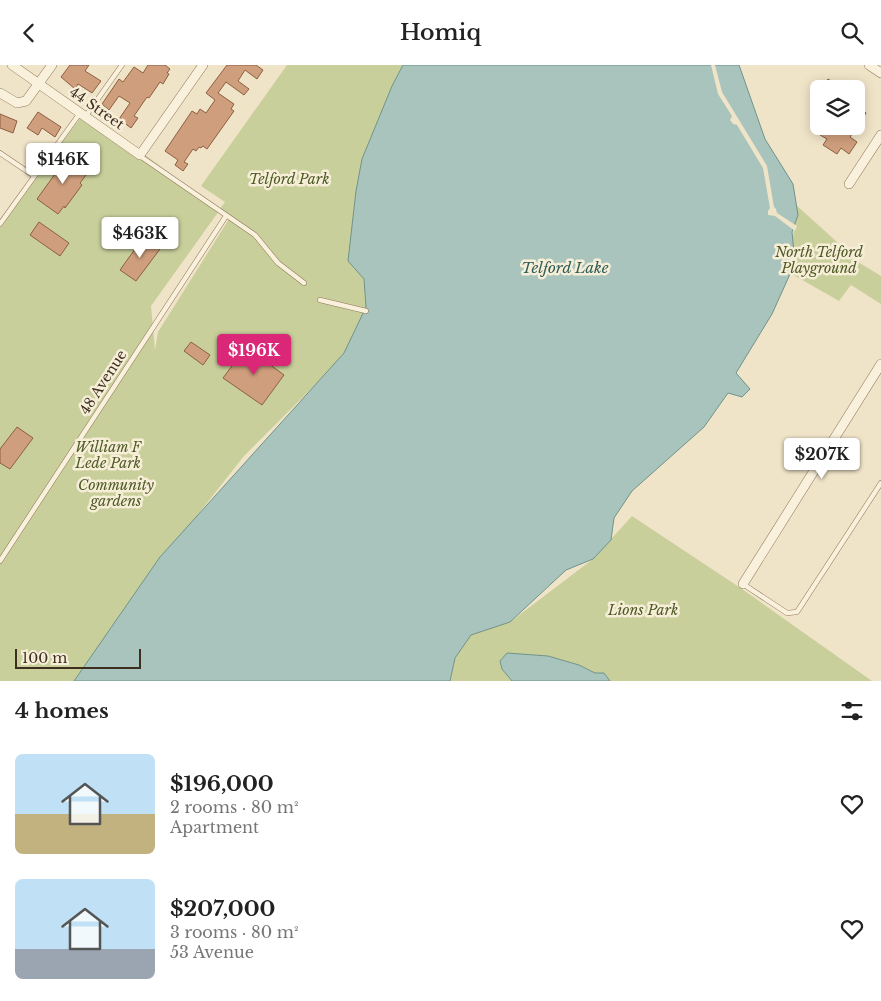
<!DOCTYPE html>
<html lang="en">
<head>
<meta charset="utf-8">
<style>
	:root { --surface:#fff; --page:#f6f6f6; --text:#222; --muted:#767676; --accent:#db2777 }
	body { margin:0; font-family:"Libre Baskerville",serif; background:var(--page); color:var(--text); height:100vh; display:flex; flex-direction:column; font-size:19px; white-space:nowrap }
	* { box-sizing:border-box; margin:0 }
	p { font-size:16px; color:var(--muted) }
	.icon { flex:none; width:28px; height:28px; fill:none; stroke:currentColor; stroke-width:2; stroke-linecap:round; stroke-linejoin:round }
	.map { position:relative; height:616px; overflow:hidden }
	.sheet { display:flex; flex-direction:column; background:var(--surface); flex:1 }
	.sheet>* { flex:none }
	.buttons { position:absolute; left:810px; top:15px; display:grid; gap:10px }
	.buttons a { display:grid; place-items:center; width:55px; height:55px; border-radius:8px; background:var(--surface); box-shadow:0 2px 12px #0003; font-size:25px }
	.scale { position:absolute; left:15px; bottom:12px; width:126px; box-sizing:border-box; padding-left:5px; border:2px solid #3d2e20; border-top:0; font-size:14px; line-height:18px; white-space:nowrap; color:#3d2e20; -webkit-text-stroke:4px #f7eed8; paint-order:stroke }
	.price { position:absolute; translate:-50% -42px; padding:0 11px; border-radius:5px; background:#fff; color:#222; font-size:16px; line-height:32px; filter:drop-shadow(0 1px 2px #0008) }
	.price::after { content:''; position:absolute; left:50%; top:30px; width:15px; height:11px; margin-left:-8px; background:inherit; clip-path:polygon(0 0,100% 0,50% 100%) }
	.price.on { background:var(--accent); color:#fff }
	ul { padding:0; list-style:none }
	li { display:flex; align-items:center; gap:15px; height:125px; padding:0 15px }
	li span { display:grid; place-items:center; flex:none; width:140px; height:100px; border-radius:8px; color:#555 }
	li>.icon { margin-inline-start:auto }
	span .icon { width:60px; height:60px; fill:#fffc; stroke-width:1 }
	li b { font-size:21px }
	h2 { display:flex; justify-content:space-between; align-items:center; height:60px; padding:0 15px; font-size:21px }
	header { display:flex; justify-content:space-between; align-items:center; height:65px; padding:0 15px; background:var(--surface); font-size:22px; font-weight:600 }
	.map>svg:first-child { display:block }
	.green { fill:#c9cf9b; fill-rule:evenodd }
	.water { fill:#a9c4bc; stroke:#6f938a }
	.pier { fill:#f0e4c8 }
	.building { fill:#cf9f7d; stroke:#8d5f41 }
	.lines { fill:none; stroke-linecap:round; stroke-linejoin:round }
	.service-casing { stroke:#8d765c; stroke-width:5.5 }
	.minor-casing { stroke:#8d765c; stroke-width:10 }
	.service { stroke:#faf1dc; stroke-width:4.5 }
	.minor { stroke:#faf1dc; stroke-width:9 }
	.labels { text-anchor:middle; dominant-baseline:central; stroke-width:5; stroke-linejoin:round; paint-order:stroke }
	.street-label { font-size:14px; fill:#3d2e20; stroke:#f7eed8 }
	.park-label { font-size:14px; font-style:italic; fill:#4d5a26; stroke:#f7eed8 }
	.water-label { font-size:15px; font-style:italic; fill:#2f5d5a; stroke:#f7eed8 }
</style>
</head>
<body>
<header><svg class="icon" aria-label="back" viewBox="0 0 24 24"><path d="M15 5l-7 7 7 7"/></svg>Homiq<svg class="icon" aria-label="search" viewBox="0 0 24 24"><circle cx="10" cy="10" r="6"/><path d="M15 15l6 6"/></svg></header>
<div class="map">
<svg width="881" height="616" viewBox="0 0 881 616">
	<rect width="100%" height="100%" fill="#f0e4c8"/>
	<path class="green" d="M287,0H403L392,21L362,94L356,126L349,196L364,214L366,242L344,288L316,319L244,391L129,537L78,616H0V155L86,46L219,145L225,137L201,121ZM219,146L229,154L158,267L155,285L151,241Z
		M796,140L846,185L850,192L881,211V239L851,220L839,236L790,208Z
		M632,451L742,524L872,616H610L604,608H595L579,600L548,591L507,588L500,596L502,604L512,616H450L455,593L471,570L510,557L593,494Z"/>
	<path class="water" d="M403,0H739L765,74L793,119L798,150L792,167L795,198L772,249L736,308L750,324L742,332L728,328L704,362L632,426L614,453L611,475L593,494L566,505L510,557L471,570L455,593L450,616H74L160,492L344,288L366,242L364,214L348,196L356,126L362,94L392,21Z
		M507,588L548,591L579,600L595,608H604L610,616H512L502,604L500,596Z"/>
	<path class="pier" d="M711,0H715L722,27L767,101L774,142L776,144L777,148L797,161L795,166L775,151L768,150V146L770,143L763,103L737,60L733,59L730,55L732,51L718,29Z"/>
	<path class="building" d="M70,0H89L85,6L101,16L92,28L78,19L75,24L61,12Z
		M148,0H165L170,4L167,8L169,9L163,19L160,17L149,33L147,32L134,51L138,53L131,63L119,54L130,38L119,31L109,45L102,39L119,14L123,17L134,2L143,8Z
		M227,0H256L263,5L257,14L245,5L238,16L249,24L244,30L226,17L218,28L234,39L231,44L234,46L207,84L203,81L201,83L199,82L196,86L193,84L184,97L188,99L183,106L175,100L178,95L165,86L192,46L197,49L200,44L206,48L215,35L206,28Z
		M828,14L843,24H821Z
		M856,42L866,48L850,72L857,77L849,89L841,83L837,89L823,80L827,74L820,70L825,61H856Z
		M38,47L61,62L55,72L42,63L38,70L27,63Z
		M0,49L17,56L13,68L0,63Z
		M68,91L89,106L80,118L82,120L65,143L64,141L58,149L37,134Z
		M39,157L69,178L60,191L30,170Z
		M143,173L160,184L136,216L120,205Z
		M191,277L210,290L203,300L184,286Z
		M246,282L284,310L262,340L223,313Z
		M17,362L33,373L10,404L0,398V384Z"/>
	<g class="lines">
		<defs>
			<path id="service" d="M85,52L122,0
				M0,88L34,111
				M140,91L255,170L278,198L304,218
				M0,159L80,48
				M320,235L366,246
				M0,496L226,151
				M743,519L787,548L797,547L881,418"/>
			<path id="minor" d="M12,0L140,90L203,0
				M869,0L881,8
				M0,28L17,38L26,36L52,0
				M849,119L881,70
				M743,519L881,299"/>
		</defs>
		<use href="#service" class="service-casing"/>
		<use href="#minor" class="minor-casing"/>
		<use href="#service" class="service"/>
		<use href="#minor" class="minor"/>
	</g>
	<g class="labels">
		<g class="street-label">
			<text transform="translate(97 43) rotate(35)">44 Street</text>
			<text transform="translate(103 317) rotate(-57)">48 Avenue</text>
		</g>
		<g class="park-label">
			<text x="289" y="114">Telford Park</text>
			<text x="819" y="187">North Telford<tspan x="819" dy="16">Playground</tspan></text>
			<text x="108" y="382">William F<tspan x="108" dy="16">Lede Park</tspan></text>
			<text x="116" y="420">Community<tspan x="116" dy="16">gardens</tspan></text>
			<text x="643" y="545">Lions Park</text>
		</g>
		<g class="water-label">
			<text x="565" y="202">Telford Lake</text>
		</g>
	</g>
</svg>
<div class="buttons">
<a><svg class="icon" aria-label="layers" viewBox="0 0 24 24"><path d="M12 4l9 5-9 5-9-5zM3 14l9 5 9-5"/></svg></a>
</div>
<div class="scale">100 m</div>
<b class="price" style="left:63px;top:120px">$146K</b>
<b class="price" style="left:140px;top:194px">$463K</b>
<b class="price on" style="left:254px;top:311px">$196K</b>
<b class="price" style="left:822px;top:415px">$207K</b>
</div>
<section class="sheet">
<h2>4 homes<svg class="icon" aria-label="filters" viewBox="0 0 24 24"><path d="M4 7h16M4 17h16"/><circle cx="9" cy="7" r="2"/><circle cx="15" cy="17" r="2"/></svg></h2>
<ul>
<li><span style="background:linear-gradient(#bfe0f5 60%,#c2b280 0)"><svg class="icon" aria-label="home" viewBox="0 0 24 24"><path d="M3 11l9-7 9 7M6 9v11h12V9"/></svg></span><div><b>$196,000</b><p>2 rooms · 80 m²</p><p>Apartment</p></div><svg class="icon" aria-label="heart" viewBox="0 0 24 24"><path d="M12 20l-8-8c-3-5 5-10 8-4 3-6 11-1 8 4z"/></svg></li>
<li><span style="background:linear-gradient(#bfe0f5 70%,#9aa5b1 0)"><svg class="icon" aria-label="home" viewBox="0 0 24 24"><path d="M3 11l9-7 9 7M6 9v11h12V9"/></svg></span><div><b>$207,000</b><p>3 rooms · 80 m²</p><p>53 Avenue</p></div><svg class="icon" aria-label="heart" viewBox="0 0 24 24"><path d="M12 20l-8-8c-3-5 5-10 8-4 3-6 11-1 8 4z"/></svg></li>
</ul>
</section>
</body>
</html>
